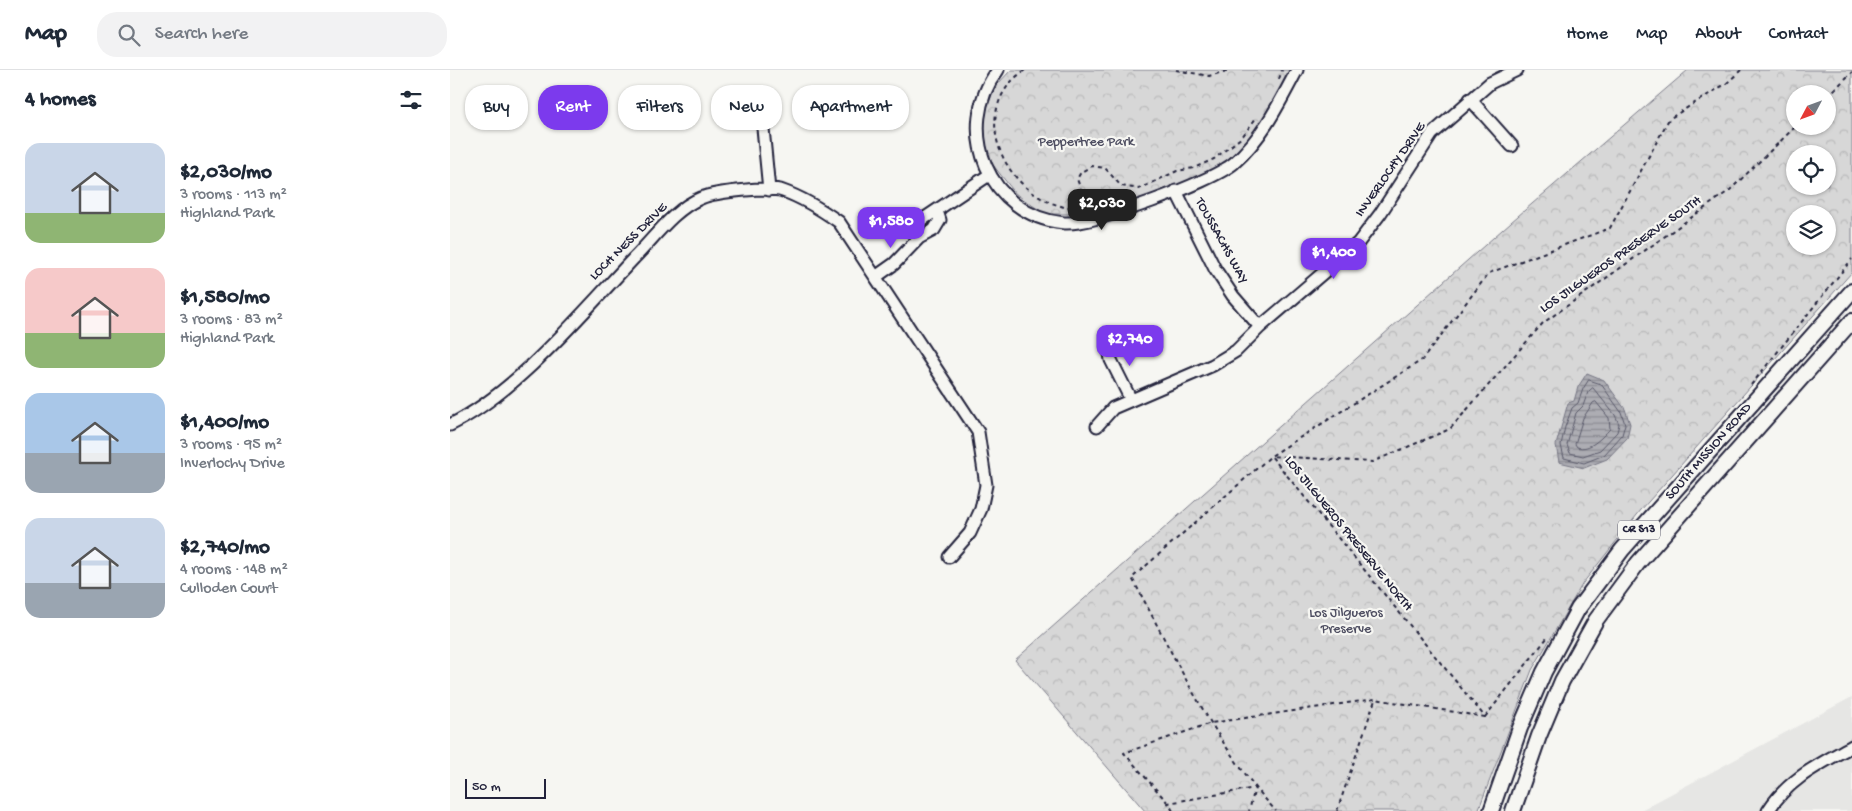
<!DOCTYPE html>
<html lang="en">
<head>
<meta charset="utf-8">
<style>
	:root { --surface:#fff; --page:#f2f2f3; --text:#1f2937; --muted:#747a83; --line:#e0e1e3; --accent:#7c3aed }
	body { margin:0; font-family:"Gochi Hand",sans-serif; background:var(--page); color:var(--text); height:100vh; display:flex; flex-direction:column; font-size:19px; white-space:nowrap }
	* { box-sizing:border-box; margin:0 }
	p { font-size:16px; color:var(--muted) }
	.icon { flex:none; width:28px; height:28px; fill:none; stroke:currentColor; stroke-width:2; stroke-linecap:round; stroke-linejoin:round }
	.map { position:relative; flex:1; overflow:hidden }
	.details { display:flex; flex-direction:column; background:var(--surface); width:450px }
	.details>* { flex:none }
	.top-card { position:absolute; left:15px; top:15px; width:475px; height:45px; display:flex; gap:10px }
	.needle { width:32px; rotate:229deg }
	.fabs { position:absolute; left:1336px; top:15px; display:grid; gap:10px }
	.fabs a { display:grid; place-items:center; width:50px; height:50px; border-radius:50%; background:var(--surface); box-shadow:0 1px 4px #0004; font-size:25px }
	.scale { position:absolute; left:15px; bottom:12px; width:81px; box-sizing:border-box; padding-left:5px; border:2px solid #22223b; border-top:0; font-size:14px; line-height:18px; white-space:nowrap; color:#22223b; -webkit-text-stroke:4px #f6f6f2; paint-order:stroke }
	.price { position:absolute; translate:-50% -42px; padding:0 11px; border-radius:10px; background:var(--accent); color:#fff; font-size:16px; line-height:32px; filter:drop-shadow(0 1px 2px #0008) }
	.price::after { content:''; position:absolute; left:50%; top:30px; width:15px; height:11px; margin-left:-8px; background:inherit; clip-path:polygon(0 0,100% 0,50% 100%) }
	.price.on { background:#222; color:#fff }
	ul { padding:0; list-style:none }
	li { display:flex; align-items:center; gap:15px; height:125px; padding:0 25px }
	li span { display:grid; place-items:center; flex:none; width:140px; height:100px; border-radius:15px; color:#555 }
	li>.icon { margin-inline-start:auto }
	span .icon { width:60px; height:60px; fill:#fffc; stroke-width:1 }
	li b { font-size:21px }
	h2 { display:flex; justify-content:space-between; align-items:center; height:60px; padding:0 25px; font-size:21px }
	.tag { padding:0 18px; border-radius:20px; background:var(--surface); box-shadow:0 1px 4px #0004; font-size:18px; line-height:45px }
	.tag.on { background:var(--accent); color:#fff }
	header { display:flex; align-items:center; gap:30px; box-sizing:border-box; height:70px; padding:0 25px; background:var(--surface); border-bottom:1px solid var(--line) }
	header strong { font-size:24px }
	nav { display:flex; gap:28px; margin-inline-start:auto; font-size:18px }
	.search { width:350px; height:45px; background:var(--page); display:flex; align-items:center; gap:12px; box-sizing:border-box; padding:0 18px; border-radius:20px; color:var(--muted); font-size:19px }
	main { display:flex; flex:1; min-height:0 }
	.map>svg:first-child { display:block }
	.built { fill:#e6e6e4 }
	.forest { fill:url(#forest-crowns); stroke:#7c7c89; fill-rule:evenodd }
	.water { fill:url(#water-rules); stroke:#757583 }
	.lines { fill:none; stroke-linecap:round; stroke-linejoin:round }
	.shore { stroke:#5a5a6b; stroke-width:1 }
	.minor-casing { stroke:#22223b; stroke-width:15 }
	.major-casing { stroke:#22223b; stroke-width:18 }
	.path { stroke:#22223b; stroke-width:2; stroke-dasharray:4 4; stroke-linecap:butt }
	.minor { stroke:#f6f6f2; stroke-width:11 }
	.major { stroke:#f6f6f2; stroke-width:14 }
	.labels { text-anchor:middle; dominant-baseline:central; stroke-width:4.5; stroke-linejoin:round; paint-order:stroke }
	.shield { fill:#f6f6f2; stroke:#626272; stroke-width:1 }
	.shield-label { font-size:12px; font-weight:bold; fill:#22223b }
	.park-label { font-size:14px; fill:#4f4f62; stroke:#f6f6f2 }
	.street-label { font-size:14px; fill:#22223b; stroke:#f6f6f2 }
</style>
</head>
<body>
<header>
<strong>Map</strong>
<div class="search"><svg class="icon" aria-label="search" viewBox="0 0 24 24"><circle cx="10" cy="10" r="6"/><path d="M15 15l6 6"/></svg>Search here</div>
<nav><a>Home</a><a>Map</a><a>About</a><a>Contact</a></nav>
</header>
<main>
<section class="details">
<h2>4 homes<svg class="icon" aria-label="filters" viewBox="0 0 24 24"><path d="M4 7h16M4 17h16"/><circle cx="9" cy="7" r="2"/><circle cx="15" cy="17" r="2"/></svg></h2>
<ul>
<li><span style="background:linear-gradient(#c9d6e8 70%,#8fb573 0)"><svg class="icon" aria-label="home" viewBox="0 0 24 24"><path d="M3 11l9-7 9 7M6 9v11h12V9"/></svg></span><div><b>$2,030/mo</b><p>3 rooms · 113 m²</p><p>Highland Park</p></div></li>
<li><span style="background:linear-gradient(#f6c9c9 65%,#8fb573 0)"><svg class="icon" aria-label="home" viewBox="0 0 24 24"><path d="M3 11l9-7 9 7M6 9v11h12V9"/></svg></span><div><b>$1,580/mo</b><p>3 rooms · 83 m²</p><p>Highland Park</p></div></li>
<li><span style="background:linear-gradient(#a9c7e8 60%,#9aa5b1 0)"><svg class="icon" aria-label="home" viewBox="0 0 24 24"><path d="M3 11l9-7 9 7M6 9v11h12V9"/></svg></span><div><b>$1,400/mo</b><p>3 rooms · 95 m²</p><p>Inverlochy Drive</p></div></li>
<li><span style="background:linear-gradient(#c9d6e8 65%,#9aa5b1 0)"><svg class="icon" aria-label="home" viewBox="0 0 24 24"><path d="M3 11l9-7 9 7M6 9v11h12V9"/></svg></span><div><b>$2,740/mo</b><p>4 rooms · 148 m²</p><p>Culloden Court</p></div></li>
</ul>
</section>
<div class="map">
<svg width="1402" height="741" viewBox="0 0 1402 741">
	<defs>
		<pattern id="forest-crowns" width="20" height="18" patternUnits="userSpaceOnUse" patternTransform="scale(1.25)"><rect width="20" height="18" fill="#d7d7d7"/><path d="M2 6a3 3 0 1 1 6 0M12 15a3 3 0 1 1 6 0" fill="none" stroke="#b8b8b9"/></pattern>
		<pattern id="water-rules" width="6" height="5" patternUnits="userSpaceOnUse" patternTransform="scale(1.25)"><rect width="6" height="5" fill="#adadb3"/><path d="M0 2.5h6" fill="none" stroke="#8c8c93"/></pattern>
	</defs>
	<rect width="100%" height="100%" fill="#f6f6f2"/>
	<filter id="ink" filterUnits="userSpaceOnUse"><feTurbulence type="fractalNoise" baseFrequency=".02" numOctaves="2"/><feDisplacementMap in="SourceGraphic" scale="10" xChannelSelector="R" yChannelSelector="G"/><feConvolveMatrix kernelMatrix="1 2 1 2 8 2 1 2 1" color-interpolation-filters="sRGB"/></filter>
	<g filter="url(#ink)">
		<path class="built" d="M1402,627V741H1189Z"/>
		<path class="forest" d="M561,0H840L825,33L798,70L771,96L735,113L651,143L620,144H595L566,124L539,90L532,49L545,17Z
			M1238,0H1402V202L1191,440L1133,513L1082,600L1028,741H695L565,590L1061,152ZM1345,24H1378V56H1345ZM1345,84H1378V116H1345ZM1345,144H1378V176H1345Z"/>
		<path class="water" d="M1137,303L1154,310L1175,339L1180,354L1177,368L1157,389L1134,398L1109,392L1106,375L1118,333L1124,331L1128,317Z"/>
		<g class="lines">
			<path class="shore" d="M1139,310L1151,314L1171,342L1175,354L1172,365L1154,385L1134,393L1114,388L1111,375L1115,357L1122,338L1128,333L1133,319Z
				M1143,318L1165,345L1169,354L1167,362L1150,380L1133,386L1120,383L1117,375L1126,343L1133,336L1138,322Z
				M1146,332L1159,348L1160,359C1151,368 1140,381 1127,377L1125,374L1133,348L1143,333Z"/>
			<defs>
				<path id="minor" d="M548,0C503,59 539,146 614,153C645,155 760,113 784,93C813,67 829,34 847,0
					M1020,29L1062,76
					M312,48L319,120
					M726,121L765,199L783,226L810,257
					M487,141L490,150L484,160L469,168L465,161L469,152L539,105
					M427,206L444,194L469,168
					M658,271L661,290L681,330
					M0,355C66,323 133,242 184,188C204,168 224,139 251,128C265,122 320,116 333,121C353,128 372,140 389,152L528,362L536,415L531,439L520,463L499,487
					M647,356L663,338L763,295L786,281L810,257L908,173L930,144L982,64L1040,13L1067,0
					M1318,741C1338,709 1370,694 1402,676"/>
				<path id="major" d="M1041,741L1070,658L1094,602L1128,539L1172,480L1402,221
					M1063,741L1089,666L1112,611L1146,550L1188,493L1402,251"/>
			</defs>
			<use href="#minor" class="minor-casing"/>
			<use href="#major" class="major-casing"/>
			<path class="path" d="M575,0C570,4 564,8 560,13C528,52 552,106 591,128C599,133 608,135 617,138L629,131L633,125L627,109L631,102L642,96L655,98L671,116L689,119L727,101L744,98L764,89L792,67L806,48
				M726,0L759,6L780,0
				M1291,0L1277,13L1219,49L1160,158L1039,203L972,290L821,386L922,392L1000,359L1093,253L1280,120L1346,56
				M829,9L832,0
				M1378,26L1402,2
				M1301,315L1402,189
				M1035,647L1097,568
				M718,733L674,683L761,653L925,629L1035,647L821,386L682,508C725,587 764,674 826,741
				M723,741L718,733L805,718L799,741
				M887,741L925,630"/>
			<use href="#minor" class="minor"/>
			<use href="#major" class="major"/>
		</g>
	</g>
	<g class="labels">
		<rect class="shield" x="1168" y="450.5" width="42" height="19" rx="4"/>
		<g class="shield-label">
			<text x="1189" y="460">CR S13</text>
		</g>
		<g class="park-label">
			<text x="636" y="72">Peppertree Park</text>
			<text x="896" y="543">Los Jilgueros<tspan x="896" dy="16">Preserve</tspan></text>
		</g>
		<g class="street-label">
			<text transform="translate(941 100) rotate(-55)">INVERLOCHY DRIVE</text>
			<text transform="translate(771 171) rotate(61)">TOUSSACHS WAY</text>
			<text transform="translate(179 172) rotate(-45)">LOCH NESS DRIVE</text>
			<text transform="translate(1171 185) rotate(-35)">LOS JILGUEROS PRESERVE SOUTH</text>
			<text transform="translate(1259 382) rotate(-49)">SOUTH MISSION ROAD</text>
			<text transform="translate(898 464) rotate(51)">LOS JILGUEROS PRESERVE NORTH</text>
		</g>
	</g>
</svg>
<div class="fabs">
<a><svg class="needle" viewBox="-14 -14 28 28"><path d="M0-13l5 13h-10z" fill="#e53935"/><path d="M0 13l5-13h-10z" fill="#747a83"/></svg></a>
<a><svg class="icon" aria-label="locate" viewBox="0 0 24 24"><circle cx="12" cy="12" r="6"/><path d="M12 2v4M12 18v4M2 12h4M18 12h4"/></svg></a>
<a><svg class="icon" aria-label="layers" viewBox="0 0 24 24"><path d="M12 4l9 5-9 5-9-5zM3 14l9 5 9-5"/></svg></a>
</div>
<div class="scale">50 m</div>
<b class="price on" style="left:652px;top:161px">$2,030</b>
<b class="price" style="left:441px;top:179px">$1,580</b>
<b class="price" style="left:884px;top:210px">$1,400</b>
<b class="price" style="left:680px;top:297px">$2,740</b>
<div class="top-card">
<a class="tag">Buy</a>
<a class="tag on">Rent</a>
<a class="tag">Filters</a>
<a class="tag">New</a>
<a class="tag">Apartment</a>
</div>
</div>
</main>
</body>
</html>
